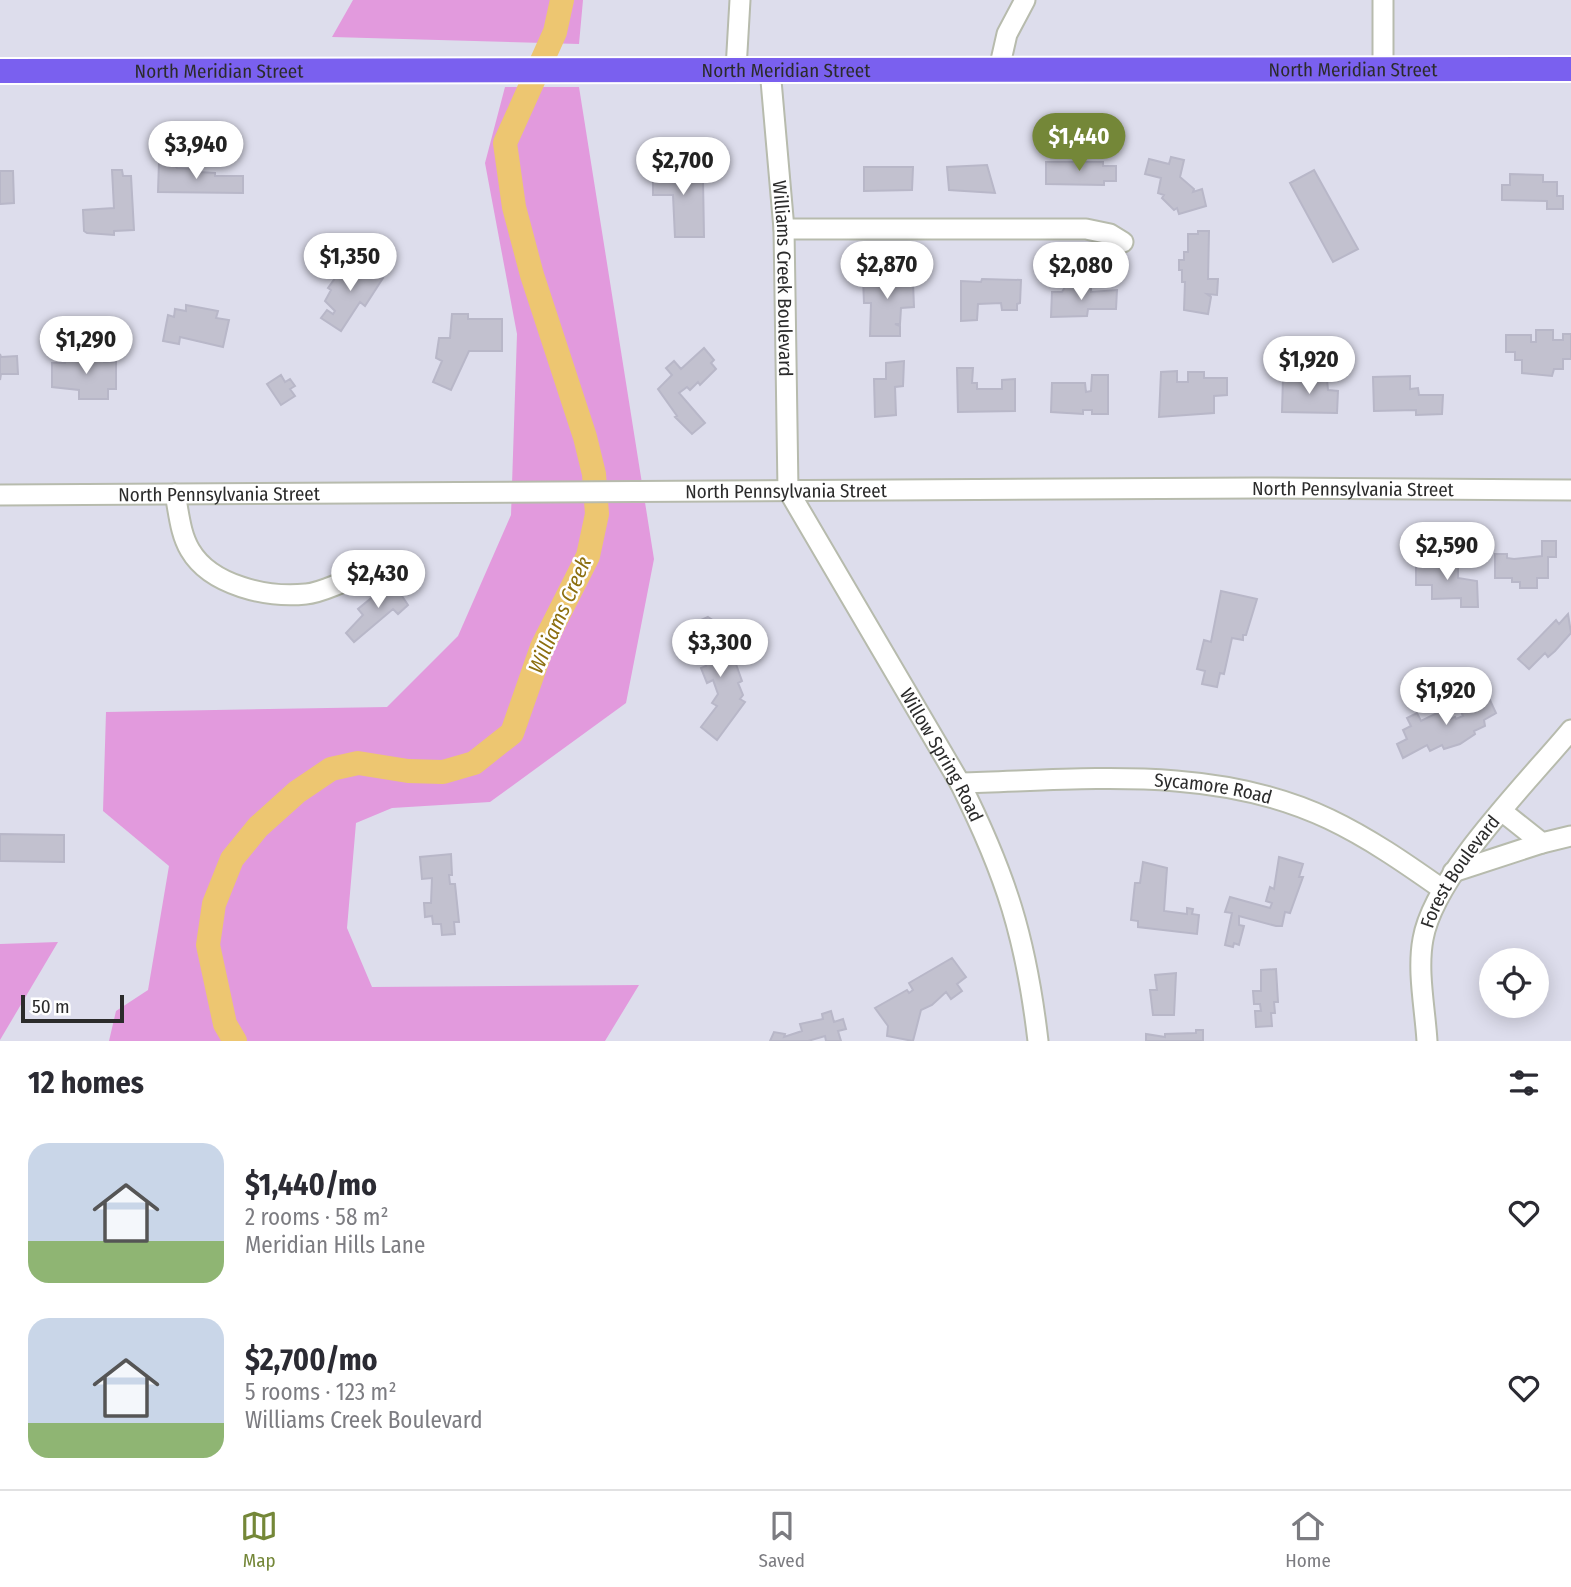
<!DOCTYPE html>
<html lang="en">
<head>
<meta charset="utf-8">
<style>
	:root { --surface:#fff; --page:#f7f7f7; --text:#2b2b33; --muted:#7c7c81; --line:#e1e1e2; --accent:#748738 }
	body { margin:0; font-family:"Fira Sans Condensed",sans-serif; background:var(--page); color:var(--text); height:100vh; display:flex; flex-direction:column; font-size:26px; white-space:nowrap }
	* { box-sizing:border-box; margin:0 }
	p { font-size:23px; color:var(--muted) }
	.icon { flex:none; width:38px; height:38px; fill:none; stroke:currentColor; stroke-width:2; stroke-linecap:round; stroke-linejoin:round }
	.map { position:relative; height:1041px; overflow:hidden }
	.sheet { display:flex; flex-direction:column; background:var(--surface); flex:1 }
	.sheet>* { flex:none }
	.fabs { position:absolute; left:1479px; top:948px; display:grid; gap:14px }
	.fabs a { display:grid; place-items:center; width:70px; height:70px; border-radius:50%; background:var(--surface); box-shadow:0 4px 18px #0003; font-size:35px }
	.scale { position:absolute; left:21px; bottom:18px; width:103px; box-sizing:border-box; padding-left:7px; border:4px solid #2b2b2b; border-top:0; font-size:19px; line-height:24px; white-space:nowrap; color:#2b2b2b; -webkit-text-stroke:5px #fff; paint-order:stroke }
	.price { position:absolute; translate:-50% -60px; padding:0 16px; border-radius:24px; background:#fff; color:#222; font-size:23px; line-height:46px; filter:drop-shadow(0 2px 4px #0008) }
	.price::after { content:''; position:absolute; left:50%; top:42px; width:21px; height:16px; margin-left:-10px; background:inherit; clip-path:polygon(0 0,100% 0,50% 100%) }
	.price.on { background:var(--accent); color:#fff }
	ul { padding:0; list-style:none }
	li { display:flex; align-items:center; gap:21px; height:175px; padding:0 28px }
	li span { display:grid; place-items:center; flex:none; width:196px; height:140px; border-radius:21px; color:#555 }
	li>.icon { margin-inline-start:auto }
	span .icon { width:84px; height:84px; fill:#fffc; stroke-width:1 }
	li b { font-size:30px }
	h2 { display:flex; justify-content:space-between; align-items:center; height:84px; padding:0 28px; font-size:30px }
	.dock { display:flex; justify-content:space-around; align-items:center; height:98px; border-top:2px solid var(--line); background:var(--surface); font-size:19px; color:var(--muted) }
	.dock a { display:grid; justify-items:center; gap:4px }
	.dock .on { color:var(--accent) }
	.map>svg:first-child { display:block }
	.green { fill:#e29add }
	.lines { fill:none; stroke-linecap:round; stroke-linejoin:round }
	.river { stroke:#edc671; stroke-width:24 }
	.building { fill:#c2c1cf; stroke:#b8b7c8; stroke-width:2 }
	.minor-casing { stroke:#b7bbad; stroke-width:23 }
	.major-casing { stroke:#fff; stroke-width:28 }
	.minor { stroke:#fff; stroke-width:19 }
	.major { stroke:#7a60ef; stroke-width:24 }
	.labels { text-anchor:middle; dominant-baseline:central; stroke-width:5; stroke-linejoin:round; paint-order:stroke }
	.street-label { font-size:19px; fill:#2b2b2b; stroke:#fff }
	.water-label { font-size:21px; font-style:italic; fill:#8c6f0f; stroke:#fff }
</style>
</head>
<body>
<div class="map">
<svg width="1571" height="1041" viewBox="0 0 1571 1041">
	<rect width="100%" height="100%" fill="#ddddec"/>
	<path class="green" d="M353,0H583L579,44L332,37Z
		M505,87H579L654,559L626,703L490,802L392,808L356,823L347,928L372,987L639,985L605,1041H109L116,1011L148,990L169,866L103,811L106,712L387,707L458,636L511,515L517,334L485,163Z
		M58,942L0,1040V944Z"/>
	<g class="lines">
		<path class="river" d="M235,1041L225,1024L208,945L214,904L232,859L258,827L297,792L331,769L358,763L408,771L443,772L474,763L512,733L542,647L588,556L597,514L594,474L585,437L532,275L514,207L505,143L555,32L562,0"/>
	</g>
	<path class="building" d="M668,151L687,153L686,178L703,180L704,237H675L673,195H653V180L665,181L668,178Z
		M1171,157L1184,160L1180,177L1194,189L1193,192L1202,189L1206,206L1179,214L1177,208L1174,210L1162,198L1164,195L1158,193L1161,178L1145,174L1149,159L1169,164Z
		M159,162H172L177,168L192,169L197,172L215,173V176H243V193L158,192Z
		M1046,162H1103V166H1116V181H1104V185L1046,184Z
		M987,165L995,193L949,190L947,167Z
		M864,167H913L912,190L864,191Z
		M112,170H122L123,176H131L134,230L114,231V235L87,233L84,231L83,210L114,208Z
		M1314,170L1358,249L1333,262L1290,183Z
		M0,171H13L14,203L0,204Z
		M1510,174L1543,175V182H1557V196H1563V209H1547V201L1502,200V185H1510Z
		M1198,231H1209L1208,279H1218L1217,295L1207,294L1211,297L1208,314L1184,310L1185,282H1182V270H1179V260H1184V252H1188V234H1198Z
		M367,261L377,267L374,272L383,278L365,306L360,302L341,331L321,318L327,310L333,314L335,311L325,301L331,290L328,288L341,270L345,273L350,264L361,271Z
		M884,270L904,274V283L913,282L914,307L901,308L900,324H895L900,326V336H870L871,303H864L863,278Z
		M982,279L1021,280L1020,303L1017,304V310H1002L1001,303L978,304L977,320L961,321V281L981,282Z
		M1065,287H1091V292L1117,290L1116,309H1088L1087,316L1051,317L1052,292H1062Z
		M186,305L218,311L216,318L229,320L223,347L180,337L179,344L163,341L168,315L174,317L175,309L186,311Z
		M452,314H468V319H502V351H469L451,390L433,382L442,361L436,358L439,338H450Z
		M1536,330H1553V340H1563V334H1571V359H1563V369H1554L1552,376L1522,373V360H1515V352H1506V335H1531V342H1536Z
		M704,348L714,360L711,363L716,369L700,385L698,382L690,390L687,387L679,393L705,423L692,434L675,417L677,416L658,389L672,375L666,368L674,361L681,369Z
		M75,352H86V356H104V362H116V389H108V399H79V390L52,387V363H65V357H75Z
		M0,354L1,357L17,356L18,374H1L0,380Z
		M904,361L903,386L895,387L896,415L875,417L874,379H886V363Z
		M957,368H973L972,383H977V389H1002V380L1015,379V411L958,412Z
		M1177,371V382H1188V372H1204V378H1227V395L1214,396V413L1159,417L1161,372Z
		M281,375L285,382L290,379L295,386L290,389L295,396L281,405L267,384Z
		M1092,375H1108V414H1092V410H1083V414L1051,412L1052,383H1085L1086,392L1091,391Z
		M1410,376V389L1418,388L1419,395H1443L1442,414L1416,415V410L1374,411L1373,377Z
		M1283,378L1327,379L1328,390L1338,391L1337,413L1282,412Z
		M1542,541H1556V557H1548V578H1537V588H1520V582H1512V578H1495V554H1507V558L1514,559L1542,556Z
		M1416,560L1449,561V565H1458V578L1477,581L1478,607H1461V598L1432,599V585H1416Z
		M392,581L408,605L398,614L393,609L354,642L346,633L363,615L358,609Z
		M1221,591L1257,599L1246,635H1243V640L1232,638L1224,674L1220,673L1217,687L1202,684L1205,671L1197,669L1204,640L1211,642Z
		M1568,614L1571,633L1555,651L1548,657L1545,653L1529,669L1518,659L1556,620L1559,624Z
		M708,617L714,621L717,627L714,634L717,639L723,636L727,639L742,681L738,683L743,695L740,699L745,702L717,740L701,727L717,706L712,703L718,694L713,680L707,683L701,668L706,666L703,657L707,655L698,627L701,620Z
		M1476,695L1478,698L1483,696L1486,700L1489,698L1496,713L1484,720L1485,726L1474,731L1475,734L1460,744L1444,749L1442,745L1430,751L1427,745L1403,758L1397,744L1407,739L1403,730L1411,726L1407,718L1417,713L1421,721L1441,711L1446,721L1455,717L1456,719L1463,716L1458,704Z
		M0,834L64,835V862L0,861Z
		M451,854L452,875H449L450,884H455L459,922H454L455,934L442,935L441,924H433L432,916L425,917L424,903H431L432,878L422,879L420,857Z
		M1279,857L1303,864L1299,877H1303L1290,913L1285,912L1282,926H1276L1239,916V925L1244,926L1239,945L1234,943L1233,947L1225,945L1232,913L1225,912L1230,897L1270,908L1272,903L1266,901L1270,887L1274,889Z
		M1143,862L1167,868L1164,911L1187,914V908L1193,909L1192,914L1199,915L1197,934L1138,927V921L1131,920L1135,883H1140Z
		M952,958L966,977L957,984L962,991L951,999L946,992L932,1005L921,1010L913,1041L887,1036L888,1026L875,1008L907,990L909,993L913,990L909,983Z
		M1276,969L1278,1002H1274L1275,1013H1271L1272,1026L1256,1027L1255,1011H1261L1260,1004H1254L1253,991H1261V970Z
		M1176,973L1174,1015H1153L1150,990H1157L1155,975Z
		M831,1011L834,1022L843,1019L846,1029L838,1031L841,1041H826L825,1036L808,1041H770L774,1032L785,1034L784,1037L802,1031L800,1024L823,1019L822,1014Z
		M1196,1030H1203V1041H1146V1034L1165,1037V1034L1196,1033Z"/>
	<g class="lines">
		<defs>
			<g id="minor">
				<path d="M736,69L740,0"/>
				<path id="s1" d="M770,69L784,229L788,490L960,783C1006,875 1026,938 1038,1041"/>
				<path d="M999,69L1007,34L1025,0"/>
				<path d="M1383,69V0"/>
				<path d="M784,229H1086L1110,234L1123,242"/>
				<path d="M175,494C179,513 180,533 190,550C211,586 268,598 306,594C320,593 334,585 347,581"/>
				<path id="s2" d="M0,495L1256,488L1571,490"/>
				<path id="s3" d="M960,783C1083,780 1214,764 1329,819C1369,838 1405,863 1442,889"/>
				<path d="M1503,812L1542,843L1571,836"/>
				<path d="M1453,872L1542,843"/>
				<path id="s4" d="M1427,1041C1425,1008 1417,971 1423,939C1434,875 1528,782 1571,730"/>
			</g>
			<g id="major">
				<path id="s5" d="M0,71L1571,69"/>
			</g>
		</defs>
		<use href="#minor" class="minor-casing"/>
		<use href="#major" class="major-casing"/>
		<use href="#minor" class="minor"/>
		<use href="#major" class="major"/>
	</g>
	<g class="labels">
		<g class="street-label">
			<text stroke="none"><textPath href="#s5" startOffset="786">North Meridian Street</textPath></text>
			<text stroke="none"><textPath href="#s5" startOffset="1353">North Meridian Street</textPath></text>
			<text stroke="none"><textPath href="#s5" startOffset="219">North Meridian Street</textPath></text>
			<text stroke="none"><textPath href="#s1" startOffset="210">Williams Creek Boulevard</textPath></text>
			<text stroke="none"><textPath href="#s2" startOffset="1353">North Pennsylvania Street</textPath></text>
			<text stroke="none"><textPath href="#s2" startOffset="786">North Pennsylvania Street</textPath></text>
			<text stroke="none"><textPath href="#s2" startOffset="219">North Pennsylvania Street</textPath></text>
			<text stroke="none"><textPath href="#s1" startOffset="728">Willow Spring Road</textPath></text>
			<text stroke="none"><textPath href="#s3" startOffset="254">Sycamore Road</textPath></text>
			<text stroke="none"><textPath href="#s4" startOffset="180">Forest Boulevard</textPath></text>
		</g>
		<g class="water-label">
			<text transform="translate(560 615) rotate(-66)">Williams Creek</text>
		</g>
	</g>
</svg>
<div class="fabs">
<a><svg class="icon" aria-label="locate" viewBox="0 0 24 24"><circle cx="12" cy="12" r="6"/><path d="M12 2v4M12 18v4M2 12h4M18 12h4"/></svg></a>
</div>
<div class="scale">50 m</div>
<b class="price on" style="left:1079px;top:173px">$1,440</b>
<b class="price" style="left:196px;top:181px">$3,940</b>
<b class="price" style="left:683px;top:197px">$2,700</b>
<b class="price" style="left:350px;top:293px">$1,350</b>
<b class="price" style="left:887px;top:301px">$2,870</b>
<b class="price" style="left:1081px;top:302px">$2,080</b>
<b class="price" style="left:86px;top:376px">$1,290</b>
<b class="price" style="left:1309px;top:396px">$1,920</b>
<b class="price" style="left:1447px;top:582px">$2,590</b>
<b class="price" style="left:378px;top:610px">$2,430</b>
<b class="price" style="left:720px;top:679px">$3,300</b>
<b class="price" style="left:1446px;top:727px">$1,920</b>
</div>
<section class="sheet">
<h2>12 homes<svg class="icon" aria-label="filters" viewBox="0 0 24 24"><path d="M4 7h16M4 17h16"/><circle cx="9" cy="7" r="2"/><circle cx="15" cy="17" r="2"/></svg></h2>
<ul>
<li><span style="background:linear-gradient(#c9d6e8 70%,#8fb573 0)"><svg class="icon" aria-label="home" viewBox="0 0 24 24"><path d="M3 11l9-7 9 7M6 9v11h12V9"/></svg></span><div><b>$1,440/mo</b><p>2 rooms · 58 m²</p><p>Meridian Hills Lane</p></div><svg class="icon" aria-label="heart" viewBox="0 0 24 24"><path d="M12 20l-8-8c-3-5 5-10 8-4 3-6 11-1 8 4z"/></svg></li>
<li><span style="background:linear-gradient(#c9d6e8 75%,#8fb573 0)"><svg class="icon" aria-label="home" viewBox="0 0 24 24"><path d="M3 11l9-7 9 7M6 9v11h12V9"/></svg></span><div><b>$2,700/mo</b><p>5 rooms · 123 m²</p><p>Williams Creek Boulevard</p></div><svg class="icon" aria-label="heart" viewBox="0 0 24 24"><path d="M12 20l-8-8c-3-5 5-10 8-4 3-6 11-1 8 4z"/></svg></li>
</ul>
</section>
<nav class="dock">
<a class="on"><svg class="icon" aria-label="map" viewBox="0 0 24 24"><path d="M3 6l6-2 6 2 6-2v14l-6 2-6-2-6 2zM9 4v14M15 6v14"/></svg>Map</a>
<a><svg class="icon" aria-label="saved" viewBox="0 0 24 24"><path d="M7 4h10v16l-5-4-5 4z"/></svg>Saved</a>
<a><svg class="icon" aria-label="home" viewBox="0 0 24 24"><path d="M3 11l9-7 9 7M6 9v11h12V9"/></svg>Home</a>
</nav>
</body>
</html>
